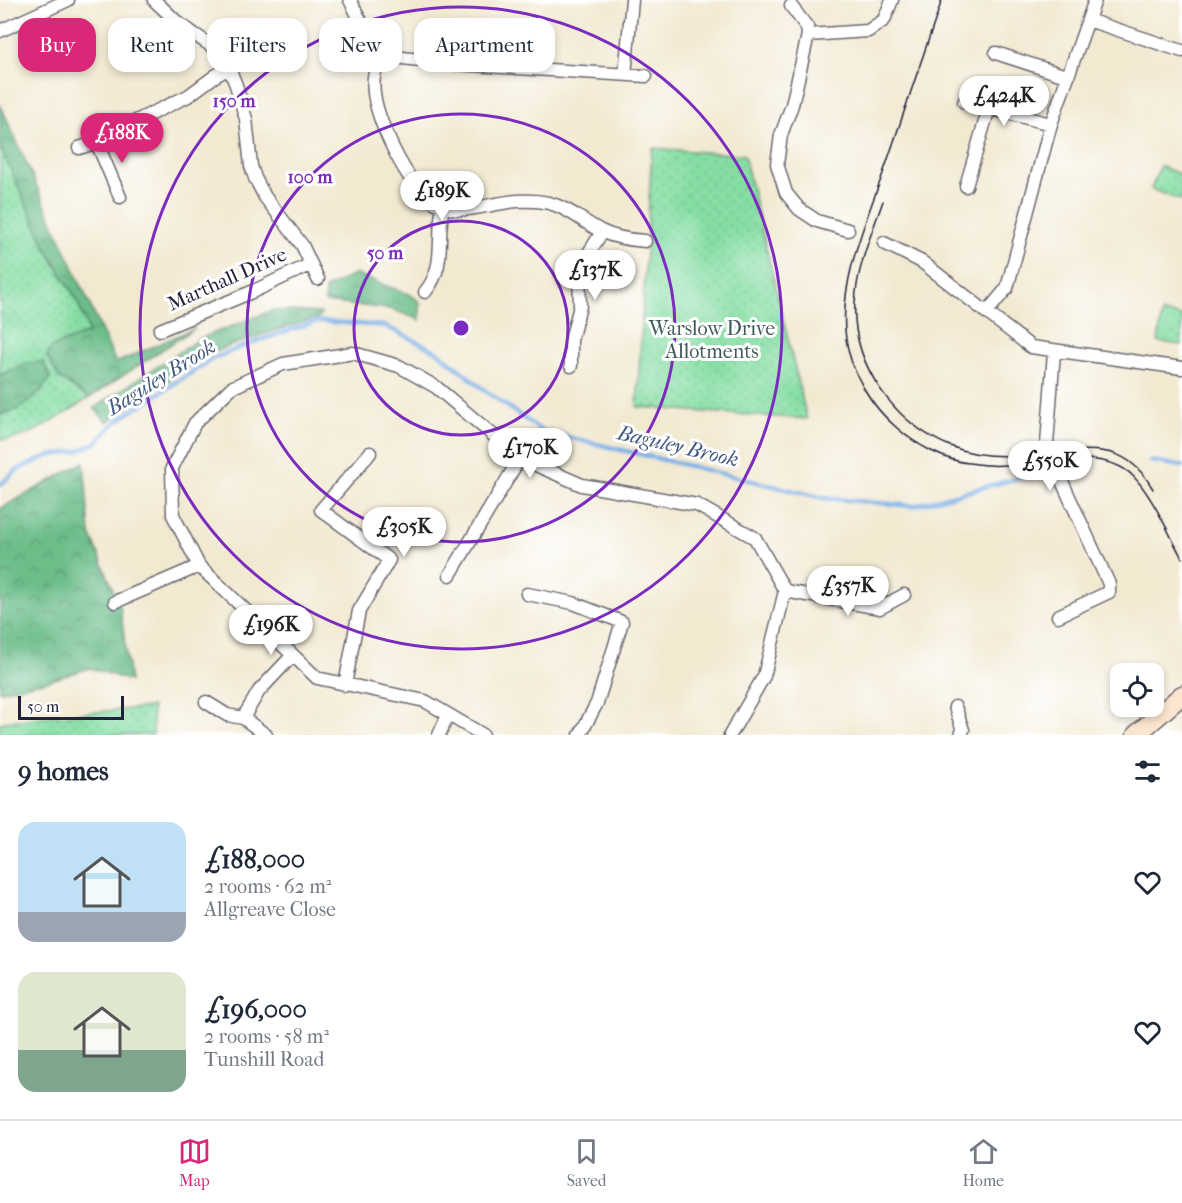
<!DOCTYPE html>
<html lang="en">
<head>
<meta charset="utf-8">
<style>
	:root { --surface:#fff; --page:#f6f6f7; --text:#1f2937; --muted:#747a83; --line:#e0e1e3; --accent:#db2777 }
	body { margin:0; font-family:"IM FELL French Canon",serif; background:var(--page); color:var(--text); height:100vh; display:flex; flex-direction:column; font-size:22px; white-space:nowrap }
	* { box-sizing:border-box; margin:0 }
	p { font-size:20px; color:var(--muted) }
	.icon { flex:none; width:33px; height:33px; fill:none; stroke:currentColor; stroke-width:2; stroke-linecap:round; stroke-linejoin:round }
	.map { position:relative; height:735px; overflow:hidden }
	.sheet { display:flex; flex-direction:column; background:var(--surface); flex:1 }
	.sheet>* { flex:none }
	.top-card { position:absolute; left:18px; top:18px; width:600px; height:54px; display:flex; gap:12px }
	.tools { position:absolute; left:1110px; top:663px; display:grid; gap:12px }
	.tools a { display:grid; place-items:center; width:54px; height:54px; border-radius:12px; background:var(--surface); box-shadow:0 3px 9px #0003; font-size:30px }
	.scale { position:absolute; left:18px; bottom:15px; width:106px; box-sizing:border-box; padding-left:6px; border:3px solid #22223b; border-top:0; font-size:16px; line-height:21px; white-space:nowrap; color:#22223b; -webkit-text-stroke:4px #fff; paint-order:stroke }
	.price { position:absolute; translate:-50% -51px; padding:0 14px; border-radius:21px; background:#fff; color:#222; font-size:20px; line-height:39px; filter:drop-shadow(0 2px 3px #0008) }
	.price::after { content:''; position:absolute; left:50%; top:36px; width:18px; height:14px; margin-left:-9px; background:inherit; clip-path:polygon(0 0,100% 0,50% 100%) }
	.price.active { background:var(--accent); color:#fff }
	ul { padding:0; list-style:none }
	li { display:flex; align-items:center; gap:18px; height:150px; padding:0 18px }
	li span { display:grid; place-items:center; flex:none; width:168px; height:120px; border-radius:18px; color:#555 }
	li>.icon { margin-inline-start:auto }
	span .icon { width:72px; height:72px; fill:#fffc; stroke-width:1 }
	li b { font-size:26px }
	h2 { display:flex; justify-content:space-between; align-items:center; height:72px; padding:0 18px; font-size:26px }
	.pill { padding:0 21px; border-radius:18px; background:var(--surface); box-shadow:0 3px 9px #0003; font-size:21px; line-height:54px }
	.pill.active { background:var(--accent); color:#fff }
	.tabs { display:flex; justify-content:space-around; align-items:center; height:84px; border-top:2px solid var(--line); background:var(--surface); font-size:16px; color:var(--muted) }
	.tabs a { display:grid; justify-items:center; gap:3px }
	.tabs .active { color:var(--accent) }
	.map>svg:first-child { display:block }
	.grass { fill:url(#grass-dots); stroke:#548070; stroke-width:1.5 }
	.forest { fill:url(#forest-crowns); stroke:#477062; stroke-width:1.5 }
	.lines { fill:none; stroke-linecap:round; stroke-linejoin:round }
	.stream { stroke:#78afe7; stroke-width:4.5 }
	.street-casing { stroke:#6b6870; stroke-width:15 }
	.secondary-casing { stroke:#6b6870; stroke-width:21 }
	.street { stroke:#fff; stroke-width:12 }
	.secondary { stroke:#fce5cf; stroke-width:18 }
	.tram { stroke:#22223b; stroke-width:1.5 }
	.ring { fill:none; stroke:#7b2cbf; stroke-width:3 }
	.labels { text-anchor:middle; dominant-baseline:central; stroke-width:6; stroke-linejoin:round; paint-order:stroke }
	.street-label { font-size:20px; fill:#22223b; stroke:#fff }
	.park-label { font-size:20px; fill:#405a5a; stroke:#fff }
	.water-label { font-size:21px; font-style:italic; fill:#445a80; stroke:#fff }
	.centre { fill:#7b2cbf; stroke:#fff; stroke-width:3 }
	.ring-label { font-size:18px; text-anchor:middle; font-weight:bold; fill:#7b2cbf; stroke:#fff; stroke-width:6; stroke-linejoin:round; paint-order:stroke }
</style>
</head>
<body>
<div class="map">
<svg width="1182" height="735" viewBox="0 0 1182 735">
	<defs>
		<pattern id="grass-dots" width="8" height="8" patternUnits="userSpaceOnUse" patternTransform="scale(1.5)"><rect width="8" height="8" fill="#85dea4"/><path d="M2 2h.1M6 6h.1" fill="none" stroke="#73be8e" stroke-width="1.8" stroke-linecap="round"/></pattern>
		<pattern id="forest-crowns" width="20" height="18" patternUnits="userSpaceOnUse" patternTransform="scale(1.5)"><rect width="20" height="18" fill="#6cbd8a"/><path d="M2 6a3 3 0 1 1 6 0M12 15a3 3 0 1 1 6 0" fill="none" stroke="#589972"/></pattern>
	</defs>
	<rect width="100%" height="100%" fill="#fff"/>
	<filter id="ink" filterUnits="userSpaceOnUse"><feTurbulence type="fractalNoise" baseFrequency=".0167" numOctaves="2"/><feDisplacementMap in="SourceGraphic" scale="12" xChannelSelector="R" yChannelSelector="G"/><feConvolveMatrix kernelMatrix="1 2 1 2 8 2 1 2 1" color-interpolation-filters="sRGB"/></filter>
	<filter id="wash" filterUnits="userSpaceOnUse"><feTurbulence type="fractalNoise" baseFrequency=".008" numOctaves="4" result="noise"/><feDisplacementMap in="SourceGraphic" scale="24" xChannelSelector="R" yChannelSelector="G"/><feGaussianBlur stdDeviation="1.35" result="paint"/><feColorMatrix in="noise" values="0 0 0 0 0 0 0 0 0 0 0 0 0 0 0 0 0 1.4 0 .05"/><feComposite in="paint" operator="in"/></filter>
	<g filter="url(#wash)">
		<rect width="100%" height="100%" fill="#f2e9d1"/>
		<path class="grass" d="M0,146L47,250L77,300L89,333L52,347L59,378L89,398C70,410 22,445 0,439V414L2,415L27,363L0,375Z
			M652,148L744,155L807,419L637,407Z
			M1160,166L1182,175V201L1151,189Z
			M1162,313L1182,316V345L1158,342Z
			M152,707L153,735H0V723L39,717Z"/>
		<path class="forest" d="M0,104L116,363L195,328L89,398L59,378L47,356L52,347L89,332L77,300L47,250L0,146Z
			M355,274L411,295L420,302V320L391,309L325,302V289Z
			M273,310L321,313L320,317L257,336L206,355L107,422L94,408L199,339Z
			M44,362L50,378C39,396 21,413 0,414V375L27,363Z
			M84,462L90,533L120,606L130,681L90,668L48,681L0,691V509Z"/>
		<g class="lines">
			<path class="stream" d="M1150,461L1182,466
				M0,485L17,470L48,456L78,451L96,443L117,421L212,359L254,342L318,321L385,326L438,352L487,392L542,431L824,498L913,506L1026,476"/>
		</g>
	</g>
	<g filter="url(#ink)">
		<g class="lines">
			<defs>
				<path id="street" d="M154,0L178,23L210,45L221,55L229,68L236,85L246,119L251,166L255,178L265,197L302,245L318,279
					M350,0C361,22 371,45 394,57L455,64L646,76
					M791,6L807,27L808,35
					M1088,20L1182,51
					M0,31L68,0
					M385,52C380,60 375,68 374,77C369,108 401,170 422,193C431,202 442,207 454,209C464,211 476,208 486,206C507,202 527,198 549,203C569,208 583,222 601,231C615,238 630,240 645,241
					M996,53L1066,76
					M625,75L632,0
					M964,102L1051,124
					M97,143L120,197
					M79,148L110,138L136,121L188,96L215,76L229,68
					M966,186L989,108
					M848,230L817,221L799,209L786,193L777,164L781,135L792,105L808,35L868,31L884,20L892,0
					M884,243L922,262L1031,347L1182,368
					M425,292C447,266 436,237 443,206
					M987,312L1007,288L1051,124L1095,0
					M160,330L254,291L311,264
					M1054,352L1047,444L1049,453L1109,584V592L1058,616
					M571,366V340L580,306L579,275L583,262L602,232
					M450,575L520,458
					M785,591L880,608L904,595
					M527,594L573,603L622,622L597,703L580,735
					M115,602L199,566
					M345,685L359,611L389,560L321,510L370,453
					M206,702L227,715L243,718L266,735
					M955,707L963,730L961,735
					M243,718L259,691L292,656
					M439,735L448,715
					M483,735L425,701L317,678L199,566L173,515L172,468L195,423L231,388L283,364L353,353L399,366L436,387L520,458L582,485L697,505L755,538L785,591L764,676L730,735"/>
				<path id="secondary" d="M1136,735L1182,695"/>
			</defs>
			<use href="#street" class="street-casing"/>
			<use href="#secondary" class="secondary-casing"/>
			<use href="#street" class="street"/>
			<use href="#secondary" class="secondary"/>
			<path class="tram" d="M942,0C924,53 906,106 888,159C870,213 837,281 846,339C851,373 871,406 897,428C915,444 945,461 969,463C981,465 994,466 1006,465C1042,463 1104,447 1133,476C1152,495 1169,534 1182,558
				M883,201C872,233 857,267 855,302C851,364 894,423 950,446C972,455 999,457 1022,455
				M1070,451C1110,448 1132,453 1153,489"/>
		</g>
	</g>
	<g class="ring">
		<circle cx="461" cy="328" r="107"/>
		<circle cx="461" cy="328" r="214"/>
		<circle cx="461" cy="328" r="321"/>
	</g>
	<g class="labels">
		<g class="street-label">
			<text transform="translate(227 279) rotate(-24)">Marthall Drive</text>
		</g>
		<g class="park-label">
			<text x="712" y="328">Warslow Drive<tspan x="712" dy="23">Allotments</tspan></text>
		</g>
		<g class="water-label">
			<text transform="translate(161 377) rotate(-32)">Baguley Brook</text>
			<text transform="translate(678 446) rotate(13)">Baguley Brook</text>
		</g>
	</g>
	<circle cx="461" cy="328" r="9" class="centre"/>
	<g class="ring-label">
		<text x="234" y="107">150 m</text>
		<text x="310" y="183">100 m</text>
		<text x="385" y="259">50 m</text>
	</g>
</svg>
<div class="tools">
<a><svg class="icon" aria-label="locate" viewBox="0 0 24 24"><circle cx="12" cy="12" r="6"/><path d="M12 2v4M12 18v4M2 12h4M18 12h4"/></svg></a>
</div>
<div class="scale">50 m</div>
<b class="price" style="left:1004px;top:127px">£424K</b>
<b class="price active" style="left:122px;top:164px">£188K</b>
<b class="price" style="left:442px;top:222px">£189K</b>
<b class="price" style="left:595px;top:301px">£137K</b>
<b class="price" style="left:530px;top:479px">£170K</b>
<b class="price" style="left:1050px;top:492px">£550K</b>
<b class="price" style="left:404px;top:558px">£305K</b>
<b class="price" style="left:848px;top:617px">£357K</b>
<b class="price" style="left:271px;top:656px">£196K</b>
<div class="top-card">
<a class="pill active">Buy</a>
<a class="pill">Rent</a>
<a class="pill">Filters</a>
<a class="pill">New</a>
<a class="pill">Apartment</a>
</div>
</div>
<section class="sheet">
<h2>9 homes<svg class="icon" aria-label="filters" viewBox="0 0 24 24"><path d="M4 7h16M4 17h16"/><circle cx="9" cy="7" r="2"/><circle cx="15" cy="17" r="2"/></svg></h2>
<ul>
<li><span style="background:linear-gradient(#bfe0f5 75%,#9aa5b1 0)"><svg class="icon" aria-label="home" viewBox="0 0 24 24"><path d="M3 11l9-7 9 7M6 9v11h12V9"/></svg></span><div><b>£188,000</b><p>2 rooms · 62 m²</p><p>Allgreave Close</p></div><svg class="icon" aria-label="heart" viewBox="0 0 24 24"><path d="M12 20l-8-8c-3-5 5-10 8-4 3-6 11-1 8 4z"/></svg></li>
<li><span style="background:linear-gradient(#dfe7d0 65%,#7fa58c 0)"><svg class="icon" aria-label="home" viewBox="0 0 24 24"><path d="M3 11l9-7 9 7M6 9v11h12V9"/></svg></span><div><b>£196,000</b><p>2 rooms · 58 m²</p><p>Tunshill Road</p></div><svg class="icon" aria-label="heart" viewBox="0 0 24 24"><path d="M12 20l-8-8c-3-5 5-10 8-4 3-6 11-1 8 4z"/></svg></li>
</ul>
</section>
<nav class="tabs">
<a class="active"><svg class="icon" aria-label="map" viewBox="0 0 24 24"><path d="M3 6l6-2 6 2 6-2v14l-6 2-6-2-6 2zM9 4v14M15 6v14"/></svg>Map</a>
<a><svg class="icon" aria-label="saved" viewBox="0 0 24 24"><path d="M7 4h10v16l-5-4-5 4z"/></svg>Saved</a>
<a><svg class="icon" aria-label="home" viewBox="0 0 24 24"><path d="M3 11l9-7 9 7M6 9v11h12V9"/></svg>Home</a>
</nav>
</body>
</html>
